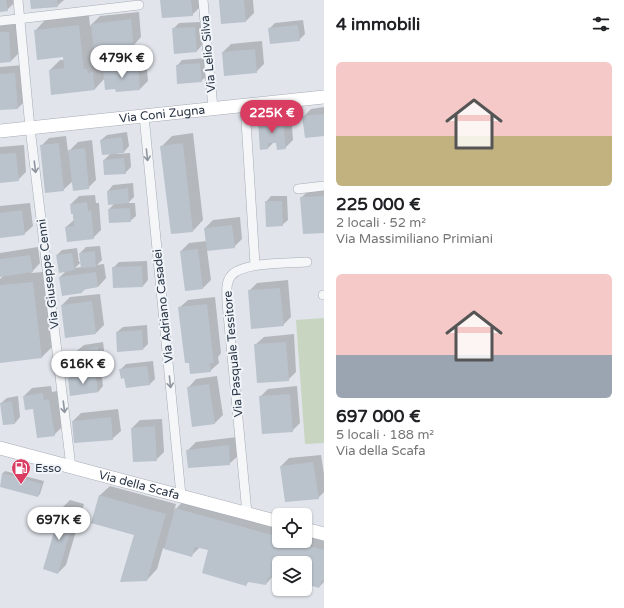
<!DOCTYPE html>
<html lang="it">
<head>
<meta charset="utf-8">
<style>
	:root { --surface:#fff; --page:#f2f2f2; --text:#202124; --muted:#757577; --accent:#d93d61 }
	body { margin:0; font-family:"Varela Round",sans-serif; background:var(--page); color:var(--text); height:100vh; display:flex; flex-direction:column; font-size:15px; white-space:nowrap }
	* { box-sizing:border-box; margin:0 }
	p { font-size:13px; color:var(--muted) }
	.icon { flex:none; width:22px; height:22px; fill:none; stroke:currentColor; stroke-width:2; stroke-linecap:round; stroke-linejoin:round }
	.map { position:relative; flex:1; overflow:hidden }
	.side { display:flex; flex-direction:column; background:var(--surface); width:300px }
	.side>* { flex:none }
	.tools { position:absolute; left:272px; top:508px; display:grid; gap:8px }
	.tools a { display:grid; place-items:center; width:40px; height:40px; border-radius:6px; background:var(--surface); box-shadow:0 1px 3px #0004; font-size:20px }
	.price { position:absolute; translate:-50% -34px; padding:0 9px; border-radius:14px; background:#fff; color:#222; font-size:13px; line-height:26px; filter:drop-shadow(0 1px 2px #0008) }
	.price::after { content:''; position:absolute; left:50%; top:24px; width:12px; height:9px; margin-left:-6px; background:inherit; clip-path:polygon(0 0,100% 0,50% 100%) }
	.price.on { background:var(--accent); color:#fff }
	ul { padding:0; list-style:none }
	li { display:grid; align-content:center; gap:8px; height:212px; padding:0 12px }
	li span { display:grid; place-items:center; height:124px; border-radius:6px; color:#555 }
	li>.icon { margin-inline-start:auto }
	span .icon { width:72px; height:72px; fill:#fffc; stroke-width:1 }
	li b { font-size:17px }
	h2 { display:flex; justify-content:space-between; align-items:center; height:48px; padding:0 12px; font-size:17px }
	main { display:flex; flex:1; min-height:0 }
	.map>svg:first-child { display:block }
	.green { fill:#c8d5c1 }
	.shadow { fill:#0003; fill-rule:evenodd }
	.building { fill:#bac2cb }
	.lines { fill:none; stroke-linecap:round; stroke-linejoin:round }
	.street-casing { stroke:#a6acb6; stroke-width:10 }
	.secondary-casing { stroke:#a6acb6; stroke-width:14 }
	.street { stroke:#f4f6f8; stroke-width:9 }
	.secondary { stroke:#fff; stroke-width:13 }
	.oneway { stroke:#8e959e }
	.labels { text-anchor:middle; dominant-baseline:central; stroke-width:4; stroke-linejoin:round; paint-order:stroke }
	.street-label { font-size:12px; fill:#283444; stroke:#f1f4f8 }
	.poi-label { font-size:12px; fill:#283444; stroke:#f1f4f8; text-anchor:start }
</style>
</head>
<body>
<main>
<div class="map">
<svg width="324" height="608" viewBox="0 0 324 608">
	<rect width="100%" height="100%" fill="#e1e5eb"/>
	<path class="green" d="M324,318V443L305,444L296,320Z"/>
	<path class="shadow" d="M0,0H15V2L7,10L0,11Z
		M31,0H64L57,6Z
		M161,0H200V7L192,15Z
		M220,0H253L254,13L246,21Z
		M139,12L141,37L133,46L93,50L94,59H97L98,63L103,62L104,69L112,60L146,58L148,81L140,89L117,91L116,88L105,78L95,89L50,70L60,60H64V56L35,31L45,20L89,15L90,26L100,16Z
		M303,20L305,34L299,40L269,29L275,23Z
		M201,22L202,45L197,51L175,53L173,29L179,23Z
		M17,24L19,53L11,61L0,62V25Z
		M262,41L264,64L256,72L223,52L231,44Z
		M205,58L207,76L201,81L177,66L182,60Z
		M23,65L26,100L18,108L0,109V67Z
		M324,107V135L303,117L311,109Z
		M291,113L293,140L285,148L277,142H274L268,148L259,122L267,114Z
		M127,132L129,146L124,152H117V154L130,153L131,167L125,173L104,160L111,153L101,140L107,135Z
		M193,133L203,220L193,231L162,146L172,136Z
		M66,136L68,152L78,142L92,140L96,180L88,188L73,181L63,190L41,146L49,138Z
		M24,145L26,172L18,180L0,182V147Z
		M133,183L134,197L128,203H135L136,216L130,221L109,209L114,204H109L108,191L113,185Z
		M324,189V232L301,198L309,190Z
		M95,195L96,203H99L101,230L93,238L66,227L74,220L71,204L79,196Z
		M271,196H287L288,220L282,225L266,202Z
		M30,203L33,226L24,234L0,237V206Z
		M240,217L242,239L234,247L207,250L211,280L203,288L181,251L189,243L207,241L205,228L213,220Z
		M100,246L102,260L97,265L104,264L106,278L98,287L86,288L82,292L60,277L67,270L57,255L62,250L77,248L79,262H81L80,253L86,247ZM81,262L82,267L75,268Z
		M38,247L40,263L31,273L43,272L52,347L42,357L0,352V279L3,276H0V253Z
		M147,261L148,280L143,286L113,268L119,262Z
		M288,280L291,317L283,325L249,291L257,283Z
		M100,294L104,325L96,333L62,305L70,297Z
		M215,297L221,353L218,357L219,363L210,371L189,362L179,308L188,300Z
		M147,325L148,344L143,349L117,332L123,327Z
		M294,334L296,372L288,380L255,345L264,337Z
		M103,342L105,358L100,364L78,350L84,345Z
		M153,361L155,379L150,384L125,377L120,370L126,364Z
		M101,370L103,386L98,392L71,395L69,378L75,373Z
		M217,376L223,415L215,423L188,388L196,379Z
		M51,386L52,392L57,391L62,427L54,435L24,396L32,388Z
		M297,386L300,423L292,431L260,397L268,389Z
		M18,396L20,417L15,423L4,424L1,403L7,398Z
		M118,409L121,431L112,439L73,421L81,413Z
		M162,419L164,452L156,460L132,428L140,420Z
		M237,437L238,456L229,464L187,451L196,442Z
		M321,455L324,474V492L318,498L281,466L289,458Z
		M5,471L44,481L40,494L38,496L1,486L3,473Z
		M110,486L176,504L174,511L186,498L279,524V541H305V532L324,537V582L319,587L305,583V563H279V573L274,578L272,577L266,584L249,581L246,584L209,550L200,547L191,556L163,548L157,569L147,580L135,534L99,496Z
		M70,500L84,504L66,565L58,573L62,508Z"/>
	<path class="building" d="M0,0H6L8,11L0,12Z
		M30,0H57L58,7L31,9Z
		M160,0H191L193,16L162,18Z
		M219,0H244L246,22L221,24Z
		M131,19L134,47L94,51L91,24Z
		M79,25L84,69H87L88,73L93,72L95,90L51,95L49,70L64,68L63,57L37,60L34,30Z
		M298,25L300,41L270,44L268,28Z
		M195,27L197,52L174,54L172,28Z
		M0,32H9L11,62L0,63Z
		M255,49L257,73L224,76L222,52Z
		M200,63L202,82L177,84L176,65Z
		M138,65L140,90L116,92L115,89L105,90L103,68Z
		M15,73L18,109L0,110V74Z
		M324,114V136L305,138L302,116Z
		M283,120L286,149L277,150L276,143H268V149L260,150L258,122Z
		M122,137L124,153L102,155L100,140Z
		M59,143L64,191L45,193L40,145Z
		M183,143L193,232L171,234L160,146Z
		M85,148L89,189L73,191L68,150Z
		M16,153L19,181L0,183V154Z
		M124,158L126,174L104,175L103,160Z
		M128,188L129,203L108,205L107,191Z
		M324,196V233L303,234L300,197Z
		M265,201H282L283,226L266,227Z
		M87,202L88,211L91,210L94,239L67,242L65,227L74,226L73,214H71L70,204Z
		M130,208L131,222L109,223L108,209Z
		M22,210L25,235L0,238V213Z
		M232,225L235,248L207,251L204,228Z
		M198,249L203,289L185,291L180,251Z
		M95,251L96,267L81,268L79,253Z
		M72,253L75,270L59,273L56,255Z
		M30,255L33,272L0,277V259Z
		M142,266L143,287L113,288L112,267Z
		M96,272L98,287L82,290V293L62,296L59,277Z
		M33,282L42,358L0,363V285Z
		M280,288L284,326L251,329L248,290Z
		M92,301L96,334L65,338L61,305Z
		M207,304L214,363H210L211,372L190,374L189,363H185L178,307Z
		M142,330L143,350L117,352L116,332Z
		M286,342L289,381L257,383L254,344Z
		M98,347L100,364L79,367L77,350Z
		M147,366L150,385L126,388L124,378L121,379L119,369Z
		M96,375L98,392L70,396L68,378Z
		M209,384L215,424L192,427L187,387Z
		M43,393L44,400L49,399L55,436L37,438L33,409L25,410L23,396Z
		M290,394L293,432L262,434L259,396Z
		M12,401L15,424L3,425L0,403Z
		M111,417L113,440L74,443L72,421Z
		M155,426L157,461L133,462L131,428Z
		M229,445L230,465L188,468L186,450Z
		M313,462L319,499L285,502L280,466Z
		M2,473L42,484L38,497L0,487Z
		M99,495L166,514L147,581L120,582L134,535L91,523Z
		M61,508L76,512L58,574L43,569Z
		M175,508L279,537V541H292L324,550V581L322,580L319,588L305,584V563H279L275,579L268,577L266,585L248,582L246,586L202,573L208,550L195,547L192,557L164,549Z"/>
	<g class="lines">
		<defs>
			<path id="street" d="M18,0L30,128L71,467
				M203,0L213,108
				M0,21L139,5
				M245,105L255,265
				M144,116L181,495
				M298,189L324,186
				M323,295H324
				M247,513L227,303C227,294 225,283 231,276C241,262 290,263 307,262"/>
			<g id="secondary">
				<path id="s1" d="M0,131L324,97"/>
				<path id="s2" d="M0,448L279,522"/>
				<path d="M305,529L324,534"/>
			</g>
		</defs>
		<use href="#street" class="street-casing"/>
		<use href="#secondary" class="secondary-casing"/>
		<use href="#street" class="street"/>
		<use href="#secondary" class="secondary"/>
	</g>
	<defs><path id="oneway-shaft" d="M-6 0H5M1.5-3L5.5 0L1.5 3" fill="none" stroke-width="1.6" stroke-linecap="round" stroke-linejoin="round"/></defs>
	<g class="oneway">
		<use href="#oneway-shaft" transform="translate(147 155) rotate(84)"/>
		<use href="#oneway-shaft" transform="translate(35 167) rotate(83)"/>
		<use href="#oneway-shaft" transform="translate(170 382) rotate(84)"/>
		<use href="#oneway-shaft" transform="translate(64 407) rotate(83)"/>
	</g>
	<defs>
		<symbol id="fuel-pin" viewBox="-11 -11 22 30"><path d="M0 17L-7.5 6A9.5 9.5 0 1 1 7.5 6Z" fill="#d93d61" stroke="#f1f4f8"/><path d="M-5.5-6h7V0h2V4h1.3V-2.5L3-4.5l.8-.8L6-3V5H2.5V1h-1V6h-7ZM-4.2-4.7v3.2H.2V-4.7Z" fill="#fff"/></symbol>
	</defs>
	<g fill-rule="evenodd">
		<use href="#fuel-pin" x="10" y="457" width="22" height="30"/>
	</g>
	<g class="labels">
		<g class="street-label">
			<text transform="translate(208 54) rotate(-95)">Via Lelio Silva</text>
			<text stroke="none"><textPath href="#s1" startOffset="163">Via Coni Zugna</textPath></text>
			<text transform="translate(48 274) rotate(-97)">Via Giuseppe Cenni</text>
			<text transform="translate(163 306) rotate(-96)">Via Adriano Casadei</text>
			<text transform="translate(233 354) rotate(-95)">Via Pasquale Tessitore</text>
			<text stroke="none"><textPath href="#s2" startOffset="144">Via della Scafa</textPath></text>
		</g>
		<g class="poi-label">
			<text x="35" y="468">Esso</text>
		</g>
	</g>
</svg>
<div class="tools">
<a><svg class="icon" aria-label="locate" viewBox="0 0 24 24"><circle cx="12" cy="12" r="6"/><path d="M12 2v4M12 18v4M2 12h4M18 12h4"/></svg></a>
<a><svg class="icon" aria-label="layers" viewBox="0 0 24 24"><path d="M12 4l9 5-9 5-9-5zM3 14l9 5 9-5"/></svg></a>
</div>
<b class="price" style="left:122px;top:79px">479K €</b>
<b class="price on" style="left:272px;top:134px">225K €</b>
<b class="price" style="left:83px;top:385px">616K €</b>
<b class="price" style="left:59px;top:541px">697K €</b>
</div>
<section class="side">
<h2>4 immobili<svg class="icon" aria-label="filters" viewBox="0 0 24 24"><path d="M4 7h16M4 17h16"/><circle cx="9" cy="7" r="2"/><circle cx="15" cy="17" r="2"/></svg></h2>
<ul>
<li><span style="background:linear-gradient(#f6c9c9 60%,#c2b280 0)"><svg class="icon" aria-label="home" viewBox="0 0 24 24"><path d="M3 11l9-7 9 7M6 9v11h12V9"/></svg></span><div><b>225 000 €</b><p>2 locali · 52 m²</p><p>Via Massimiliano Primiani</p></div></li>
<li><span style="background:linear-gradient(#f6c9c9 65%,#9aa5b1 0)"><svg class="icon" aria-label="home" viewBox="0 0 24 24"><path d="M3 11l9-7 9 7M6 9v11h12V9"/></svg></span><div><b>697 000 €</b><p>5 locali · 188 m²</p><p>Via della Scafa</p></div></li>
</ul>
</section>
</main>
</body>
</html>
